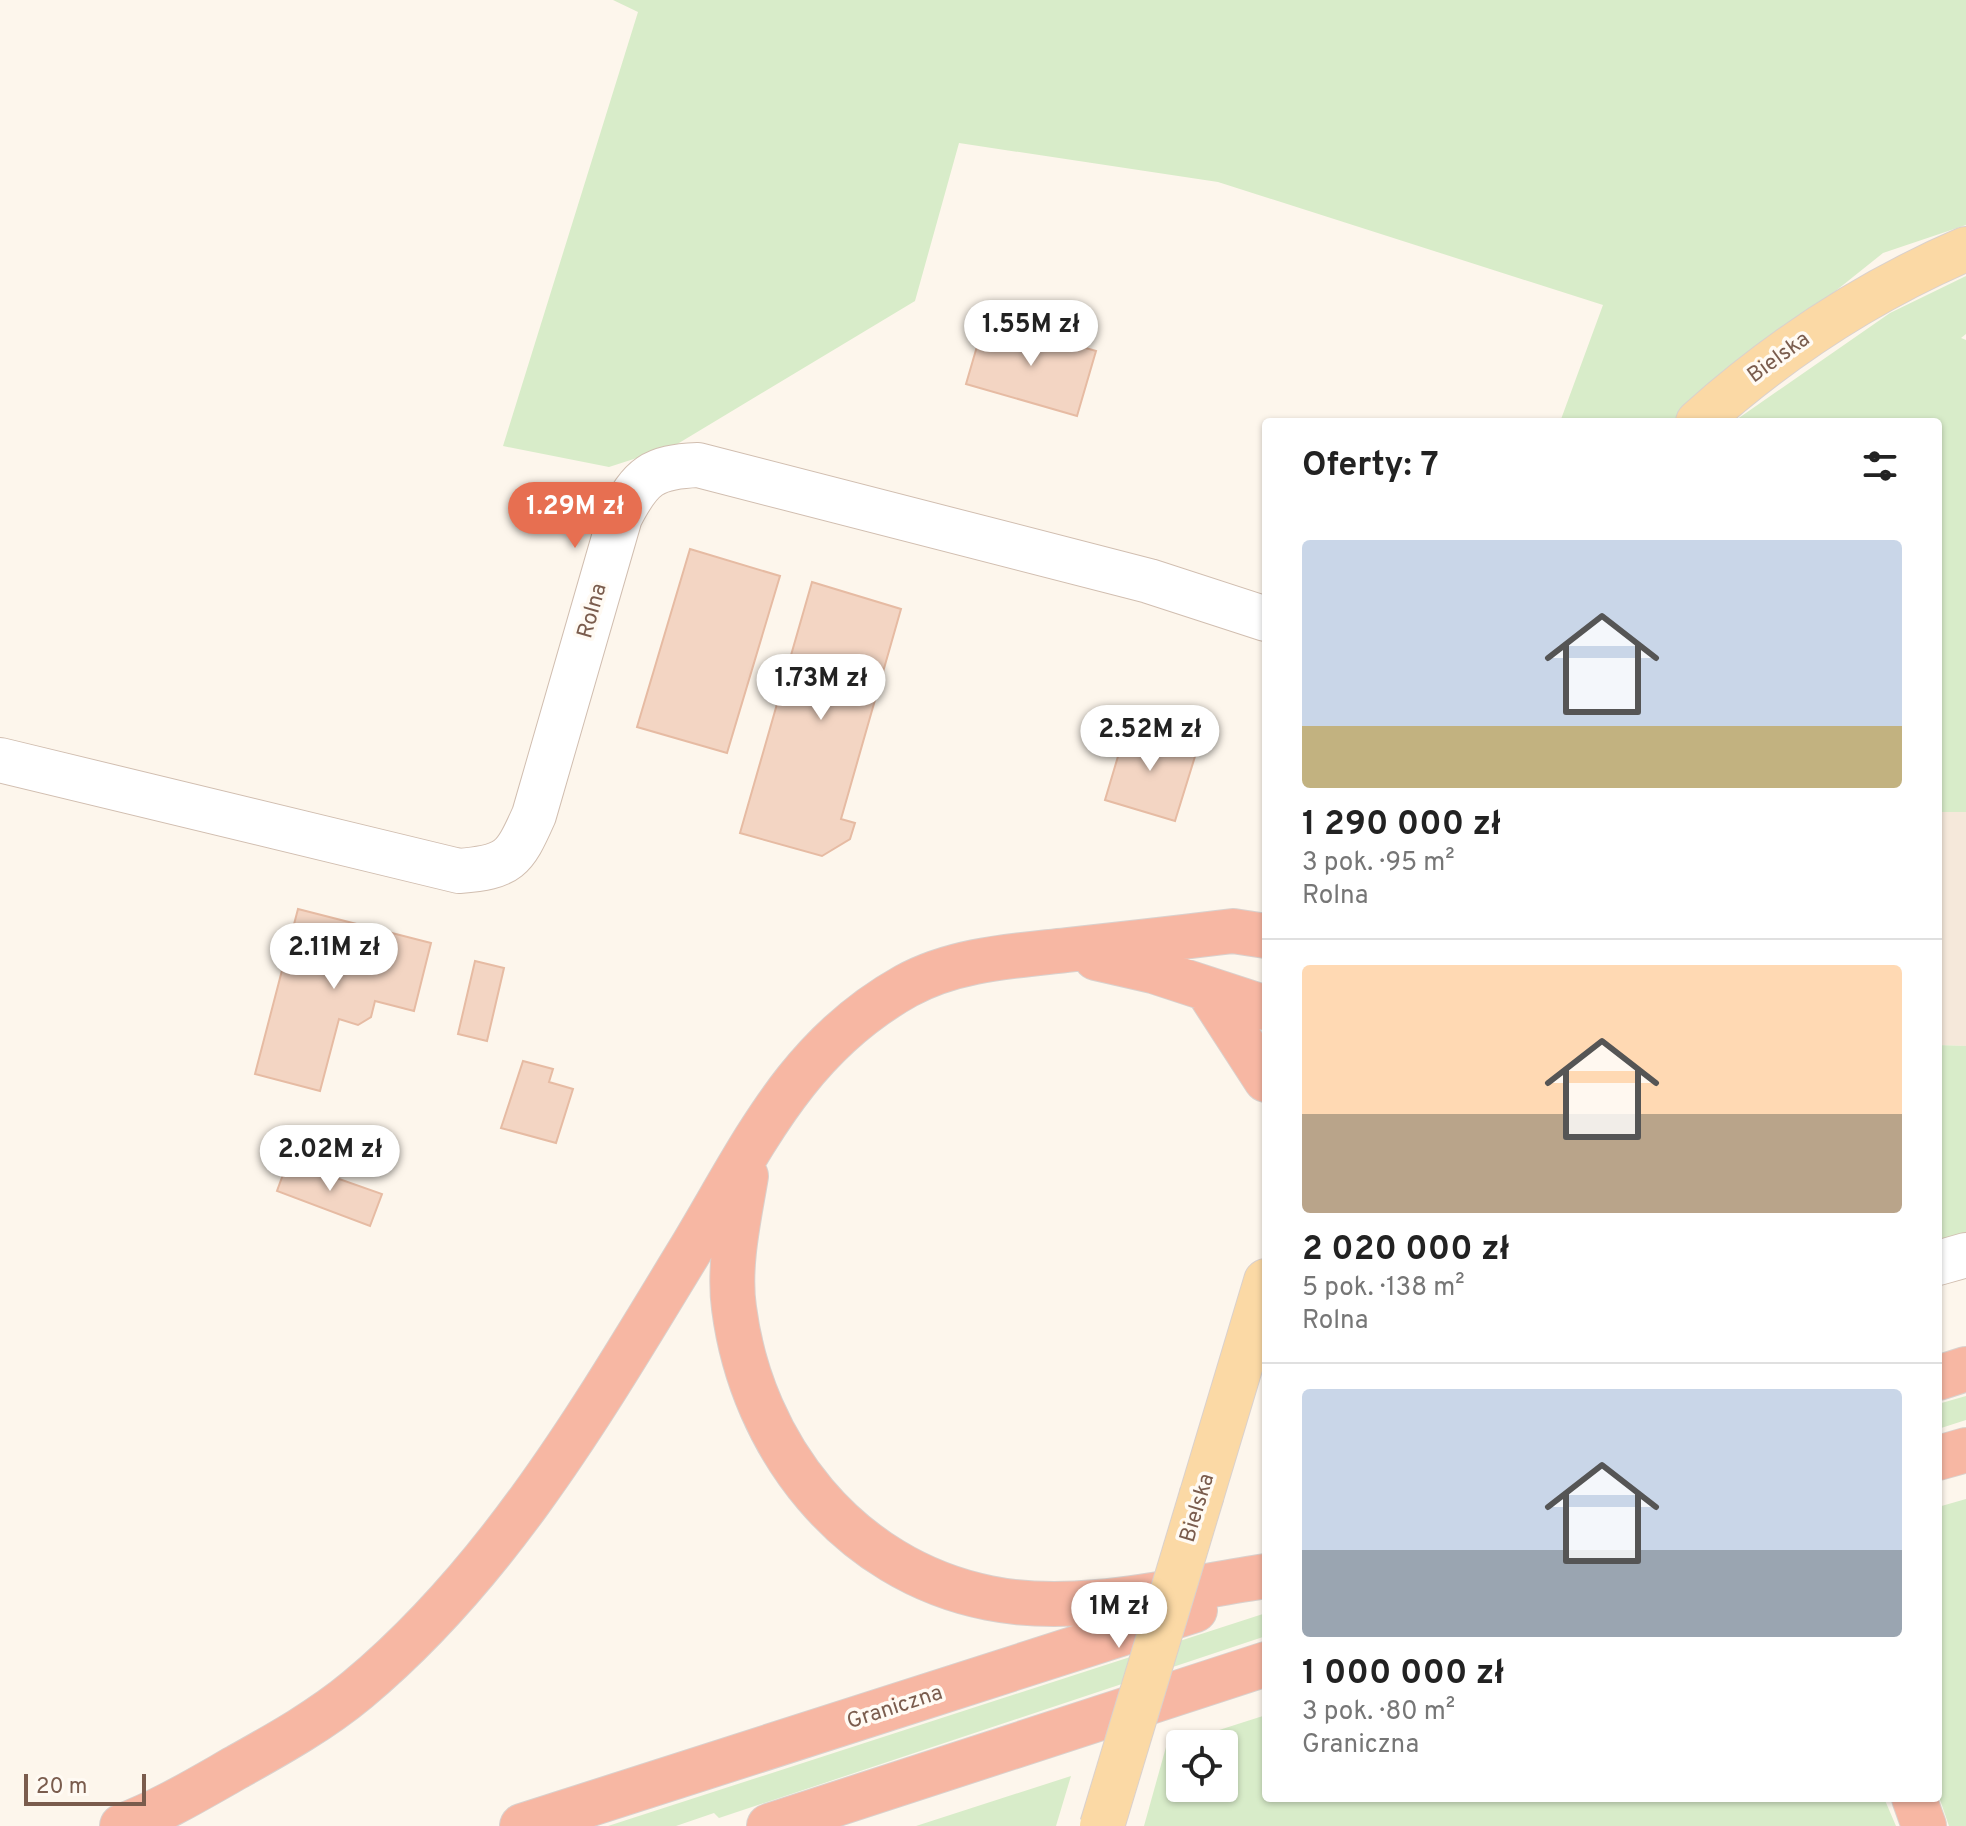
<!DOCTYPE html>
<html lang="pl">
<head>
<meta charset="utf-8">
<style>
	:root { --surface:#fff; --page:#f2f2f2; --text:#222; --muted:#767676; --line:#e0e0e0; --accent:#e76f51 }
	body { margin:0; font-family:Overpass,sans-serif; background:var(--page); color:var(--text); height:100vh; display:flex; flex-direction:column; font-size:30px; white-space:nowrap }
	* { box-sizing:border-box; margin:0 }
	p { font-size:26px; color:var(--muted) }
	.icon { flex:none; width:44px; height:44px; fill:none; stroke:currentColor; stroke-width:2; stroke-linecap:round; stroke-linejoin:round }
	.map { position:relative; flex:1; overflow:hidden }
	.sheet { position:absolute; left:1262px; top:418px; width:680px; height:1384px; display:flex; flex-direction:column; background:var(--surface); border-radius:8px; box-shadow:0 2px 6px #0004 }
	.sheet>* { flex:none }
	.buttons { position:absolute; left:1166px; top:1730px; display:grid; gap:16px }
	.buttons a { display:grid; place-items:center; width:72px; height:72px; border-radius:8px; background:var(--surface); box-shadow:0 2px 6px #0004; font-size:40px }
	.scale { position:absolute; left:24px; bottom:20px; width:122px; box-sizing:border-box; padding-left:8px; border:4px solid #7a5c4d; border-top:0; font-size:22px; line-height:28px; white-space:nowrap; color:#7a5c4d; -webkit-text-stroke:6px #fffaf3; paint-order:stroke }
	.price { position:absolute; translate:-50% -68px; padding:0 18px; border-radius:28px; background:#fff; color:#222; font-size:26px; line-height:52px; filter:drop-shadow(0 2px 4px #0008) }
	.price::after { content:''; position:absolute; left:50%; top:48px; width:24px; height:18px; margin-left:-12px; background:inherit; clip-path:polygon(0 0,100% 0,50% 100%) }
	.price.selected { background:var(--accent); color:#fff }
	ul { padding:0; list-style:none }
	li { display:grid; align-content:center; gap:16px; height:424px; padding:0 40px }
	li+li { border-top:2px solid var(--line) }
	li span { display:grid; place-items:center; height:248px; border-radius:8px; color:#555 }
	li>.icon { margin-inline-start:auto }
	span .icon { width:144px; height:144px; fill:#fffc; stroke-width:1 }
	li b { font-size:34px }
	h2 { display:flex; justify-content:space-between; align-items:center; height:96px; padding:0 40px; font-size:34px }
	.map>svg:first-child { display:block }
	.residential { fill:#f5e8da }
	.green { fill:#d8ecc9; fill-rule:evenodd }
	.building { fill:#f3d5c3; stroke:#e6bba3; stroke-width:2 }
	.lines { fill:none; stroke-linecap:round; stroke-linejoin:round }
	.minor-casing { stroke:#d1beb0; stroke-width:46 }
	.major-casing { stroke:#dad1cd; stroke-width:46 }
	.highway-casing { stroke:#dad1cd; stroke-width:46 }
	.minor { stroke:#fff; stroke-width:44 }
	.major { stroke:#fbd9a5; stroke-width:44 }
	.highway { stroke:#f7b7a3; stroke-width:44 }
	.major-bridge-casing { stroke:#dad1cd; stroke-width:46; stroke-linecap:butt }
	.major-bridge { stroke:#fbd9a5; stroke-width:44 }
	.labels { text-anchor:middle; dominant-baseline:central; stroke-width:7; stroke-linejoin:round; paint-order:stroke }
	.street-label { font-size:22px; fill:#7a5c4d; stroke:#fffaf3 }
</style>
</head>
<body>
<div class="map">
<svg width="1966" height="1826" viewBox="0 0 1966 1826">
	<rect width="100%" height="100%" fill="#fdf6ec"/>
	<path class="residential" d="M1938,812H1966V1046L1938,1045Z"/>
	<path class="green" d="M613,0H1966V225L1883,253L1672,422H1560L1603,305L1218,182L959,143L915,301L674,446L609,467L503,446L638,12Z
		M1966,276V334L1961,338L1966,340V812H1938V422H1733L1890,313Z
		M1938,1045L1966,1046V1241L1938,1247Z
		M1966,1396V1420L1938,1429V1404Z
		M1966,1499V1826H1949L1938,1794V1507Z
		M1266,1613V1636L719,1818L714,1813L676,1826H608Z
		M1266,1715V1798H1884L1896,1826H1144L1166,1747ZM1180,1744H1224V1788H1180Z
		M1071,1776L1056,1826H916Z"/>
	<path class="building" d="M985,319L1096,351L1077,416L966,384Z
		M690,549L780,576L727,753L637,727Z
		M812,582L901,609L841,819L855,823L850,839L822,856L740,833Z
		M1118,726L1197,750L1175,821L1105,800L1119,753L1111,750Z
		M298,909L431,943L414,1011L375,1001L371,1017L358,1025L339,1019L320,1091L255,1074Z
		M475,961L504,968L487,1041L458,1034Z
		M523,1061L553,1069L549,1082L573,1089L556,1143L501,1128Z
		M288,1161L382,1194L370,1226L277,1191Z"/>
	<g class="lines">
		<defs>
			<path id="minor" d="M0,760L459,871C509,867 514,860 534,815L620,517C641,476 652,467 698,465L1149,581L1266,619
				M1938,1263L1966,1255"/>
			<path id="major" d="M1698,422C1777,351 1868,291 1966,249
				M1202,1494L1266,1281"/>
			<path id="highway" d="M1096,958L1153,971L1266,1008
				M1209,992L1266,1080
				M746,1176C739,1218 728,1265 734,1308C752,1447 848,1570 989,1598C1078,1616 1178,1589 1266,1576
				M1938,1378L1966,1369
				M1938,1458L1966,1450
				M1914,1798L1924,1826
				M122,1826C162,1811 200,1788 237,1767C278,1744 321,1720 357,1690C500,1571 594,1408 689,1252C752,1148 795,1048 906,986C955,959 1013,956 1067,950C1122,944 1177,938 1233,931L1266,936
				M522,1826L1195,1610
				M769,1826L1266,1664"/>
		</defs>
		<use href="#minor" class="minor-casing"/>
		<use href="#major" class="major-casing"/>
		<use href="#highway" class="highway-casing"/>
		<use href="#minor" class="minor"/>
		<use href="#major" class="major"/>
		<use href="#highway" class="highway"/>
		<defs>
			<path id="major-bridge" d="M1102,1826L1202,1494"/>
		</defs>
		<use href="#major-bridge" class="major-bridge-casing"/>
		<use href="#major-bridge" class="major-bridge"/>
	</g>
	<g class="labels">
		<g class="street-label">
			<text transform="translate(1779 358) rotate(-36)">Bielska</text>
			<text transform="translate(593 611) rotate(-74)">Rolna</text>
			<text transform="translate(1198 1508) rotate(-73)">Bielska</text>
			<text transform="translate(895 1708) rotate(-18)">Graniczna</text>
		</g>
	</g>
</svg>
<div class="buttons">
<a><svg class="icon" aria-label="locate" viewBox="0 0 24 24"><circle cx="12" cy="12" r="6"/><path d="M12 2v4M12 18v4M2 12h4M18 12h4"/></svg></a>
</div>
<div class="scale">20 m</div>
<b class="price" style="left:1031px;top:368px">1.55M zł</b>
<b class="price selected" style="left:575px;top:550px">1.29M zł</b>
<b class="price" style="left:821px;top:722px">1.73M zł</b>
<b class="price" style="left:1150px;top:773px">2.52M zł</b>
<b class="price" style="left:334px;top:991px">2.11M zł</b>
<b class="price" style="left:330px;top:1193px">2.02M zł</b>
<b class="price" style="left:1119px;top:1650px">1M zł</b>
<section class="sheet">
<h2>Oferty: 7<svg class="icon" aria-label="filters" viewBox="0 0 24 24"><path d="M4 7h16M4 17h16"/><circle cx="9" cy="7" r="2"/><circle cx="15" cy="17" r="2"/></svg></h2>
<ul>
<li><span style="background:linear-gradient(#c9d6e8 75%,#c2b280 0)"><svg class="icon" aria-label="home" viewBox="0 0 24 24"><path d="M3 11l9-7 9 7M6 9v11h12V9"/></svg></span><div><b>1 290 000 zł</b><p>3 pok. · 95 m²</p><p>Rolna</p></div></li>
<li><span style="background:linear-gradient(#ffd9b3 60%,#b9a48a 0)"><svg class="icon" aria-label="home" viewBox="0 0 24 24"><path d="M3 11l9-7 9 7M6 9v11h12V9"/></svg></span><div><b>2 020 000 zł</b><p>5 pok. · 138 m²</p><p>Rolna</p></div></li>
<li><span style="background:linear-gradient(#c9d6e8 65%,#9aa5b1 0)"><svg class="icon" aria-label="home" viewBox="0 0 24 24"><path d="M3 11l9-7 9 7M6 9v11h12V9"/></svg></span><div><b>1 000 000 zł</b><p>3 pok. · 80 m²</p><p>Graniczna</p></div></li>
</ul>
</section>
</div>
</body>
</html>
